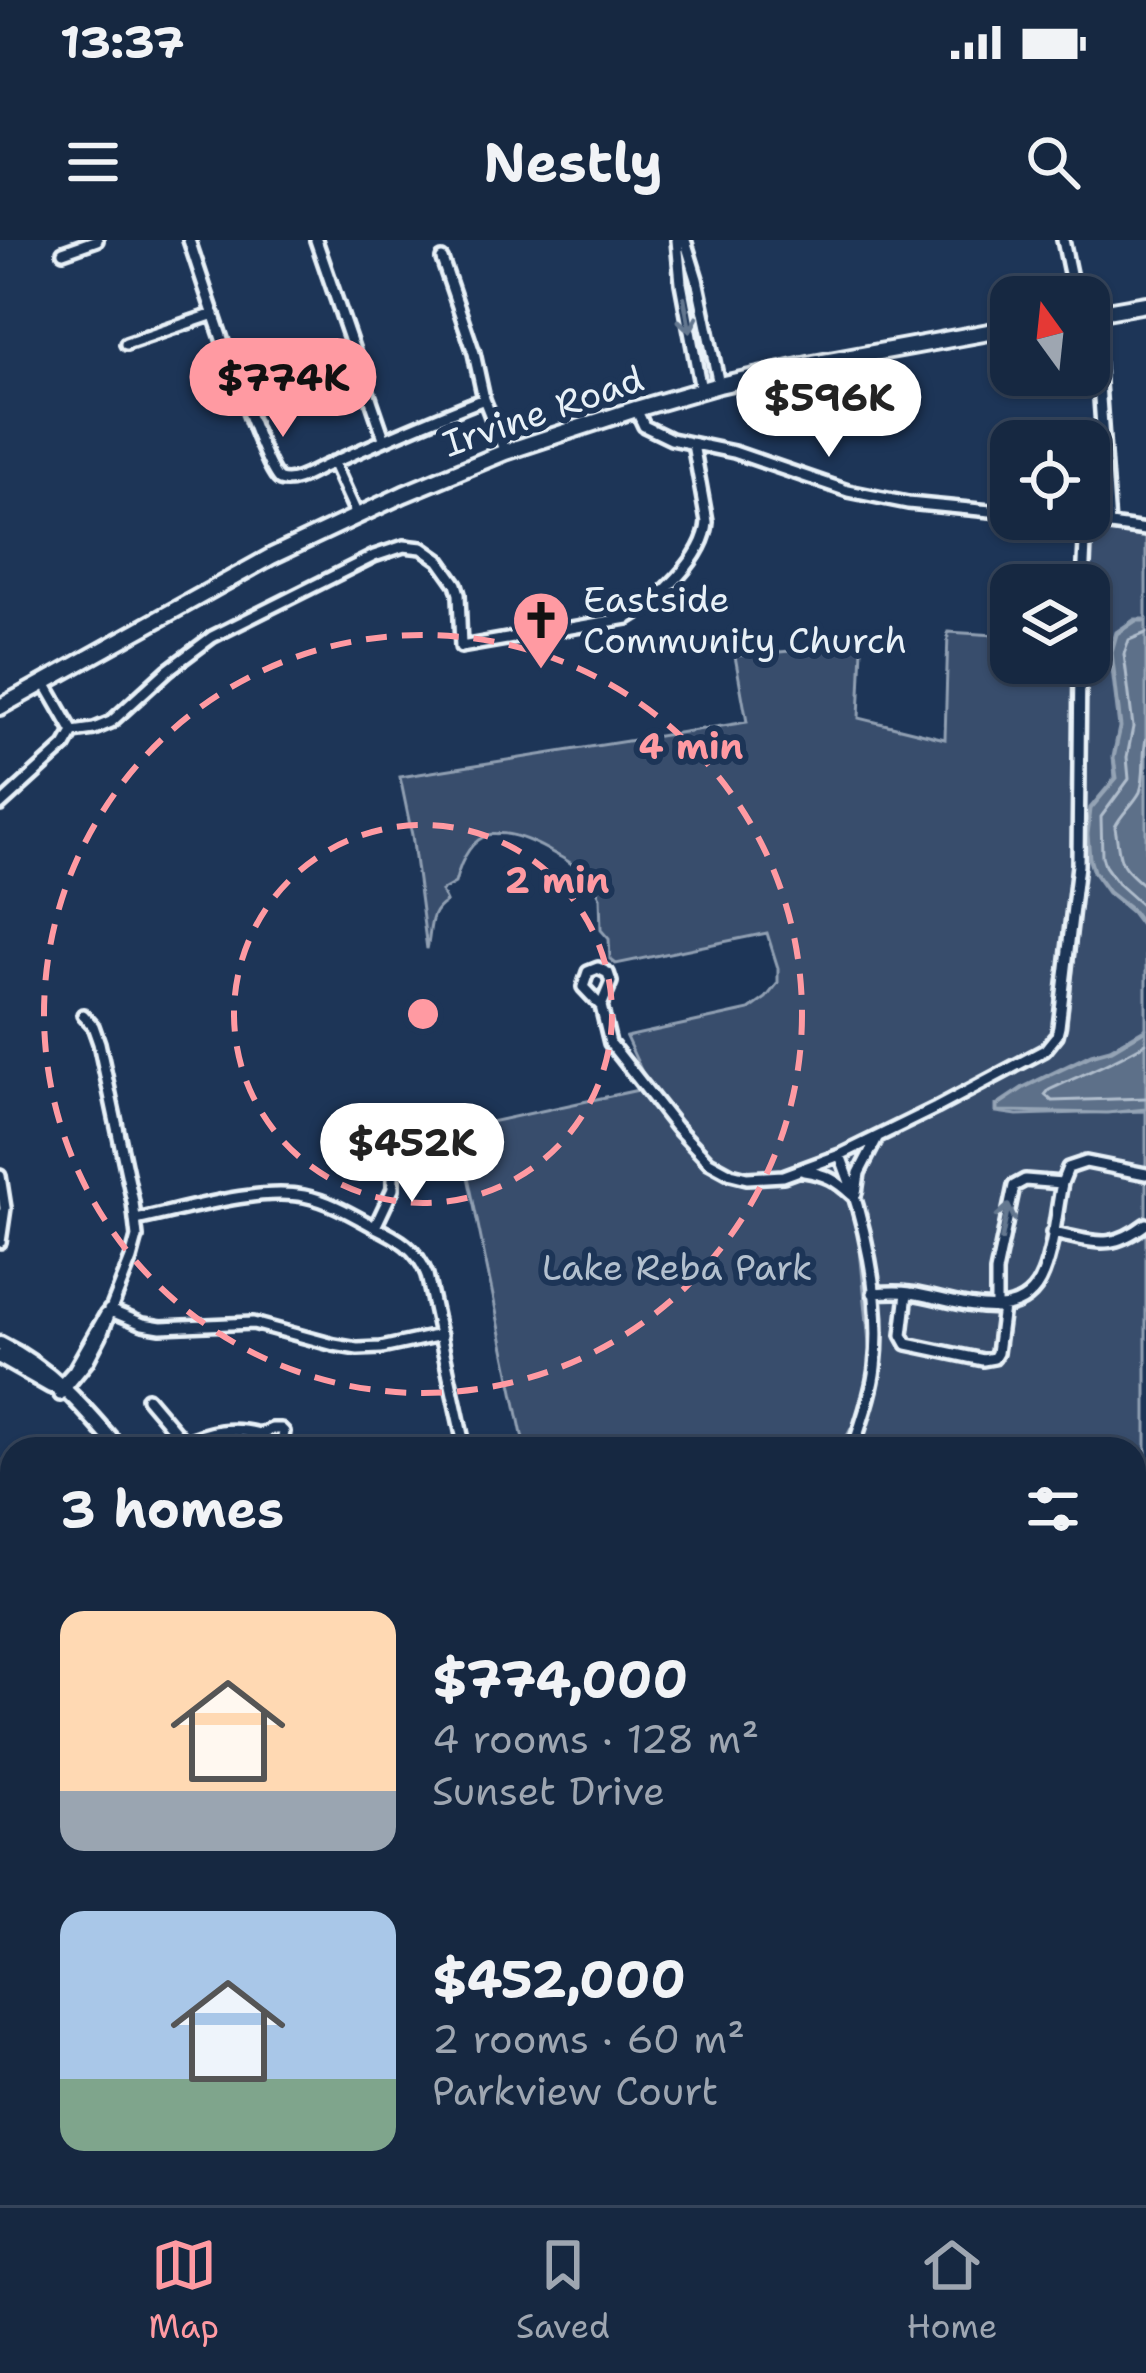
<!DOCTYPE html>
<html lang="en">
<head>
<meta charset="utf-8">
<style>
	:root { --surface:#162841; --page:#23344c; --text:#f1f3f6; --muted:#9ea6b1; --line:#35445a; --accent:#ff9aa2 }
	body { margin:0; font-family:"Shantell Sans",sans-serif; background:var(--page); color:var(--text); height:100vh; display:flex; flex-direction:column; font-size:45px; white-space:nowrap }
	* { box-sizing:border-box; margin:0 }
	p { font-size:39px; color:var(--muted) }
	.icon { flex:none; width:66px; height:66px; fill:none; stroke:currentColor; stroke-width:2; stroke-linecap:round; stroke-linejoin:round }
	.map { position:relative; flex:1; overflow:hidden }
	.drawer { position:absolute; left:0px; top:1197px; width:1146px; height:768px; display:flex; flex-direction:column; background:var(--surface); border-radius:36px 36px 0 0; box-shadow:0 3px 9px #0004,0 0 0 3px var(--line) }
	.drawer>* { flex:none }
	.needle { width:78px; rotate:345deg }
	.buttons { position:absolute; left:990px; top:36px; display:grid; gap:24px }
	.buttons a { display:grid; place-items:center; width:120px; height:120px; border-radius:24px; background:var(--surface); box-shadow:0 3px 9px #0004,0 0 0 3px var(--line); font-size:60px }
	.price { position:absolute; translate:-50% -102px; padding:0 27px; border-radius:42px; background:#fff; color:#222; font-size:39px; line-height:78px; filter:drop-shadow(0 3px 6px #0008) }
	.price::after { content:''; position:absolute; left:50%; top:72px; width:36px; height:27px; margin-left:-18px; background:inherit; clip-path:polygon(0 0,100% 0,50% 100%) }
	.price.selected { background:var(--accent); color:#111 }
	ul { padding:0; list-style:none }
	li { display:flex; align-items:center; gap:36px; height:300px; padding:0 60px }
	li span { display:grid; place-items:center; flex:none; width:336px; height:240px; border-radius:24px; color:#555 }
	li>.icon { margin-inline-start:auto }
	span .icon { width:144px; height:144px; fill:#fffc; stroke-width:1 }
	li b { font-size:51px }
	h2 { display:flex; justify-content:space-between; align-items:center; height:144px; padding:0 60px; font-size:51px }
	.status { display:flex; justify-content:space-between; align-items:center; height:84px; padding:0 60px; background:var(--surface); direction:ltr }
	.status svg { height:33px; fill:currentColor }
	header { display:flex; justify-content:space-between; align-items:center; height:156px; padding:0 60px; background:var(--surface); font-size:54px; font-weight:700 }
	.tab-bar { display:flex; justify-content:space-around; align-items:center; height:168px; border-top:3px solid var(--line); background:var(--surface); font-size:33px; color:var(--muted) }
	.tab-bar a { display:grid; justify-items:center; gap:6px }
	.tab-bar .selected { color:var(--accent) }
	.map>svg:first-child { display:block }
	.green { fill:#374d6c; stroke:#909fb2; stroke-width:3 }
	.water { fill:#5d7089; stroke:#95a4b5; stroke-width:3 }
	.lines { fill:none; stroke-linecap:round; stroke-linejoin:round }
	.shore { stroke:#b0bdcc; stroke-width:3 }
	.street-casing { stroke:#e8f1f8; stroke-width:18 }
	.secondary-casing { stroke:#e8f1f8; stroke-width:21 }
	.primary-casing { stroke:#e8f1f8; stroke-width:22 }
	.street { stroke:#1d3557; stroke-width:9 }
	.secondary { stroke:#1d3557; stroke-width:12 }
	.primary { stroke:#1d3557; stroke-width:14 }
	.oneway { stroke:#64778f }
	.ring { fill:none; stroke:#ff9aa2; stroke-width:6; stroke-dasharray:21 15 }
	.labels { text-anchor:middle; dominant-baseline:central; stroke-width:12; stroke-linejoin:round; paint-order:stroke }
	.street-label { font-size:36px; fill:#e8f1f8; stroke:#1d3557 }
	.poi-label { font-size:36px; fill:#e8f1f8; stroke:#1d3557; text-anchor:start }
	.park-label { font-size:36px; fill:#b3c0ce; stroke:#1d3557 }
	.centre { fill:#ff9aa2; stroke:#1d3557; stroke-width:6 }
	.ring-label { font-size:36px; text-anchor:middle; font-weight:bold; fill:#ff9aa2; stroke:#1d3557; stroke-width:12; stroke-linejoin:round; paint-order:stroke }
</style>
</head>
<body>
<div class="status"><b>13:37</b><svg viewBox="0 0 49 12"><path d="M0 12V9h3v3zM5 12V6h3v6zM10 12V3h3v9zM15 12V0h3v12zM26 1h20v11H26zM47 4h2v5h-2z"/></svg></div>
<header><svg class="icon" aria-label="menu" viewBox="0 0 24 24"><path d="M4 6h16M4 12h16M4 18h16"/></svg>Nestly<svg class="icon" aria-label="search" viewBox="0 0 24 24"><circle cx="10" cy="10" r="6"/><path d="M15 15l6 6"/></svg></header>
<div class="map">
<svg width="1146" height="1965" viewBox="0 0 1146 1965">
	<rect width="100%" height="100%" fill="#1d3557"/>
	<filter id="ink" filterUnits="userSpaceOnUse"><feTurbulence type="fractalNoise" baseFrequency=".00833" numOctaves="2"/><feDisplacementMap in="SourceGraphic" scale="24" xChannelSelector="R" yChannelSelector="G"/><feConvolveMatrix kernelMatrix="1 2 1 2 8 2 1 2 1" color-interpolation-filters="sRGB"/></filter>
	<g filter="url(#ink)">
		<path class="green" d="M1097,290L1146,296V379H1135L1116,392L1110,412L1119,487L1113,517L1115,538L1090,568L1086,595L1088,618L1093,632L1108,653L1131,672L1146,692V788L1110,809L1091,814L1023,847L996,865V872L1017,875L1146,871V1965H543L551,1953H1134V1209H858L878,1140L881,1100L869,986L847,918L1050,814L1063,799L1067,787L1085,616L1089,301L1092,291Z
			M948,392L1011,396V423H1074L1073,620L1054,788L1050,799L1039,807L833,913L858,988L870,1114L866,1144L855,1181L840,1209H525L458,889L638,850L647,843L626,797L749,770L766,758L778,743V728L767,693L616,724L610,719L609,699L601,690L600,657L594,644C585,638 581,631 573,625C566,619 556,615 548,610C501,584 470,584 455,643L441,651L446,662C427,673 432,690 427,709L412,595L400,537L747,482L735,416L856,405L862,408L859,478L945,499Z"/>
		<path class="water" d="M1136,381H1146V689L1132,670L1109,652L1094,631L1090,618L1088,594L1091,569L1117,538L1114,518L1121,487L1112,412L1117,394Z
			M1146,790V869L1107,873L997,871V866L1024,848L1091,816L1112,810Z"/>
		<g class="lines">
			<path class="shore" d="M1146,393L1129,400L1124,414L1133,487L1127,517L1129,539L1101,577L1102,616L1105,626L1118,644L1146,669
				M1146,499C1142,516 1146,536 1140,552C1133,565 1121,574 1115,587C1121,622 1116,623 1146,647
				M1146,803C1115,822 1082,834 1049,850L1045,855L1052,861L1146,858"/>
			<defs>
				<path id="street" d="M189,0C199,30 264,233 280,240C293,245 312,232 323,227C377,203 430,180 484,159
					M316,0L384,198
					M677,0L681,43L701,150
					M685,0L697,39L719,145
					M1063,0L1075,57
					M63,12L97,0
					M442,19L474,113L484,159L505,212
					M1094,73L1109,285
					M126,104L214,74
					M636,169L644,186L671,199L734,212L848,251L908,263L1011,273
					M333,222L357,275
					M1067,279L1146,290
					M1083,345L1086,282
					M1005,360L1011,361
					M73,492L94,489L111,482L168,430L212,397L374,316L404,306L422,308L439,320L456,344L459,354L461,407L628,378C658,361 705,317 707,282L693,204
					M0,565L65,506L73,492L45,443
					M598,728L608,733L611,742L601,766L583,747L588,732Z
					M601,766L610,803L676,887L709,922L731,934L747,938L783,936L840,915L936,868L1045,810L1057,795L1059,787L1078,625L1080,423
					M840,915C864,976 883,1061 875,1127C872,1155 861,1182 853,1209
					M804,931C825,934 836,940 852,955
					M0,936L5,968L0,1002
					M856,953L859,933L877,898
					M136,980C184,970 257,947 304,956C329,961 351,974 373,986C398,998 417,1008 427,1035L465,1209
					M375,987L393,949V933
					M1052,993C1095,1001 1109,1012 1146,984
					M873,1053C885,1052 898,1051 910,1053C952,1058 1021,1092 1043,1034C1054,1006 1056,972 1062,943L1068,928L1086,922L1146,934
					M907,1053L902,1095L907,1104L983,1120L994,1118L997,1113L1003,1067
					M996,1068V1032L1014,946L1025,940L1062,943
					M109,1070L143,1084L161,1087L253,1083L334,1105L358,1109L381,1108L441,1095
					M56,1150L74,1130L106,1074
					M60,1155L87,1122L101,1095L131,1019L137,997L133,962L99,803L93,786L83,775
					M147,1158L190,1209
					M272,1189H281L284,1192L282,1203L273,1205L260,1194Z
					M184,1203C210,1190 232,1187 260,1194
					M0,1464L12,1490
					M0,1615L12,1610
					M0,1758L12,1754
					M0,1868L12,1887
					M40,1953L45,1965
					M382,1953L393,1965
					M470,1965L478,1953"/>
				<path id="secondary" d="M0,1104C50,1128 84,1167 119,1209
					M0,1117L51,1146"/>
				<path id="primary" d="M1089,74L1146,64
					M0,467L272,316L404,254L505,212L636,169L719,145L813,124L1011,88"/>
			</defs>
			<use href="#street" class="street-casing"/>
			<use href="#secondary" class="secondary-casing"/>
			<use href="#primary" class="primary-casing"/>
			<use href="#street" class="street"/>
			<use href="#secondary" class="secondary"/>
			<use href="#primary" class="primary"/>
		</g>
		<defs><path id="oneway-shaft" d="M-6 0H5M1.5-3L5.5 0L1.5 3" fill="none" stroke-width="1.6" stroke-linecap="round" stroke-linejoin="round" transform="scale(3)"/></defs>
		<g class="oneway">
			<use href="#oneway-shaft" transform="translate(687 75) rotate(80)"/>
			<use href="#oneway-shaft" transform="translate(1005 982) rotate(-79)"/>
		</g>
	</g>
	<g class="ring">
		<circle cx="423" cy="774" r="189"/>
		<circle cx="423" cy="774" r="379"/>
	</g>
	<defs>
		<symbol id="church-pin" viewBox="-11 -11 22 30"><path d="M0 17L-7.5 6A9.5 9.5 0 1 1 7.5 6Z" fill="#ff9aa2" stroke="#1d3557"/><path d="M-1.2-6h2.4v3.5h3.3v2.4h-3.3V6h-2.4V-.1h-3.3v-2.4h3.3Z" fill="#111"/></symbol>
	</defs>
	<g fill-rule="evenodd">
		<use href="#church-pin" x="508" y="347" width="66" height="90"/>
	</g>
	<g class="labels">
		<g class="street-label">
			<text transform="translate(543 171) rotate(-19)">Irvine Road</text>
		</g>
		<g class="poi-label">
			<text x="583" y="359">Eastside<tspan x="583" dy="41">Community Church</tspan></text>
		</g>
		<g class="park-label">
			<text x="677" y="1027">Lake Reba Park</text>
		</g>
	</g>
	<circle cx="423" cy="774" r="18" class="centre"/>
	<g class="ring-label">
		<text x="691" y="519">4 min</text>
		<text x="557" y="653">2 min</text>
	</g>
</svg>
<div class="buttons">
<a><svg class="needle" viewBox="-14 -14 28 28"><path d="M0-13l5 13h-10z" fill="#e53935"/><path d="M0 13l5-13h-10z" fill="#9ea6b1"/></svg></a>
<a><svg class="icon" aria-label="locate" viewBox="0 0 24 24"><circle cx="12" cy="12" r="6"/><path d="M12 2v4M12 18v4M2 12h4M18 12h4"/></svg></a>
<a><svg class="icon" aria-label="layers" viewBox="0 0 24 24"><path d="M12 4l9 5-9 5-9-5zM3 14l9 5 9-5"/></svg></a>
</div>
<b class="price selected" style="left:283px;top:200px">$774K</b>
<b class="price" style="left:829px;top:220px">$596K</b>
<b class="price" style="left:412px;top:965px">$452K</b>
<section class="drawer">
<h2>3 homes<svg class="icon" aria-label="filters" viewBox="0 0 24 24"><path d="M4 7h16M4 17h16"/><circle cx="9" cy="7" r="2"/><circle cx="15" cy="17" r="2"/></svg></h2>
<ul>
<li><span style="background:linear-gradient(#ffd9b3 75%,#9aa5b1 0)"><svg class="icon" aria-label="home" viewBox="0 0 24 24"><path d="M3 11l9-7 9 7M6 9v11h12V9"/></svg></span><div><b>$774,000</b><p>4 rooms · 128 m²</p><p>Sunset Drive</p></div></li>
<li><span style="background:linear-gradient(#a9c7e8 70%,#7fa58c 0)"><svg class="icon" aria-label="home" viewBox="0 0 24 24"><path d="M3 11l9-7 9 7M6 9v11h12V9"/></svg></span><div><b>$452,000</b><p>2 rooms · 60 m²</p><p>Parkview Court</p></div></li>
</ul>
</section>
</div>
<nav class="tab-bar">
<a class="selected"><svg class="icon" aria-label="map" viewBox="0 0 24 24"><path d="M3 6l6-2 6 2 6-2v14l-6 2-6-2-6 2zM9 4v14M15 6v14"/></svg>Map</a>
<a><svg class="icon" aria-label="saved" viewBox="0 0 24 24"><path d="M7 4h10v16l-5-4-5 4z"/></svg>Saved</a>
<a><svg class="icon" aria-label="home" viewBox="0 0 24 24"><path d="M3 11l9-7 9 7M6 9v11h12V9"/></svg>Home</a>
</nav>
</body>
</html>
